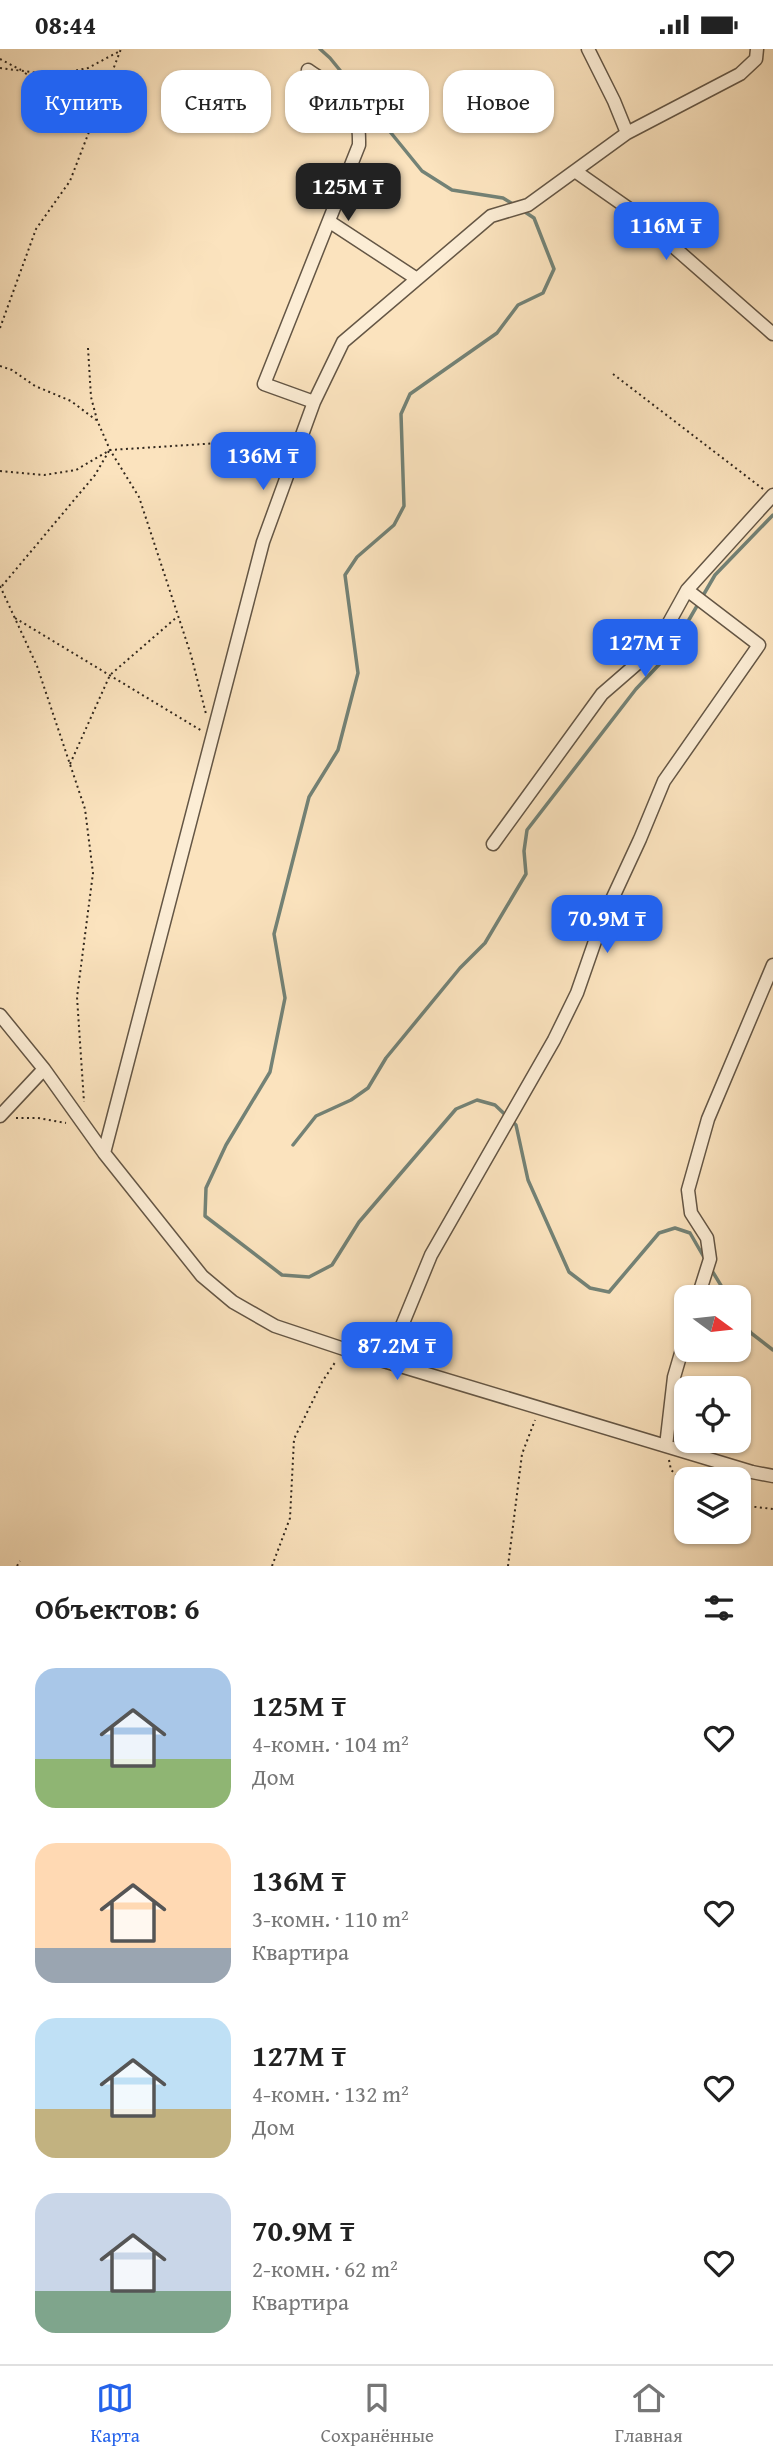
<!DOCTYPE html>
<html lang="ru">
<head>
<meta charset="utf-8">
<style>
	:root { --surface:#fff; --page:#f6f6f6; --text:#222; --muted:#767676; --line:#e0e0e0; --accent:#2563eb }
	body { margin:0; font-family:"Gentium Book Plus",serif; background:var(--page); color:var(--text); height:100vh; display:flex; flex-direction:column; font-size:26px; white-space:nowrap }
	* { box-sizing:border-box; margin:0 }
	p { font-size:23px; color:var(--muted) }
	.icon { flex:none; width:38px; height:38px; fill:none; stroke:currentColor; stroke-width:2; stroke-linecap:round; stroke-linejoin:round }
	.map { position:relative; height:1517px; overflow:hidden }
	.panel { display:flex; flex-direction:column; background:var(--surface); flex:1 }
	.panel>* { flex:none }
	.top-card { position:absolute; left:21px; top:21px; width:732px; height:63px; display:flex; gap:14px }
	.needle { width:46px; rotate:105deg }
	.fabs { position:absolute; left:674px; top:1236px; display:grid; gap:14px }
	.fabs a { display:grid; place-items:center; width:77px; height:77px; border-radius:14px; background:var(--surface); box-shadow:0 2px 5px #0004; font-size:35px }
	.price { position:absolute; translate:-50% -60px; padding:0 16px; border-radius:14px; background:var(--accent); color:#fff; font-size:23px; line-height:46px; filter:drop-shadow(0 2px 4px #0008) }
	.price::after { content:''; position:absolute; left:50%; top:42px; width:21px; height:16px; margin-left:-10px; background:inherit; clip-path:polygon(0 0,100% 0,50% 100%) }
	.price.current { background:#222; color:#fff }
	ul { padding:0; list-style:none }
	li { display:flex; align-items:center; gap:21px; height:175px; padding:0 35px }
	li span { display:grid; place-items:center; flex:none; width:196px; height:140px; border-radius:21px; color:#555 }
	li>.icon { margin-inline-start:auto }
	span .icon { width:84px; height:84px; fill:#fffc; stroke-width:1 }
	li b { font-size:30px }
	h2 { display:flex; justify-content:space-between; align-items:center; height:84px; padding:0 35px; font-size:30px }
	.chip { padding:0 24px; border-radius:21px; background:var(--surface); box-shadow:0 2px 5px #0004; font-size:24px; line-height:63px }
	.chip.current { background:var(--accent); color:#fff }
	.status { display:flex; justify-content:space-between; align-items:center; height:49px; padding:0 35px; background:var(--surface); direction:ltr }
	.status svg { height:19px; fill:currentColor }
	.tab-bar { display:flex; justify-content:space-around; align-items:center; height:98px; border-top:2px solid var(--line); background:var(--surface); font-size:19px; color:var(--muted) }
	.tab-bar a { display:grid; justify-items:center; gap:4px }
	.tab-bar .current { color:var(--accent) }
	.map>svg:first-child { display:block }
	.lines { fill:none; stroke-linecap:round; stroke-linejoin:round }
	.stream { stroke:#738276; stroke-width:3.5 }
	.street-casing { stroke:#645645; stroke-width:15 }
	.path { stroke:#31271d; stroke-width:2; stroke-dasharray:2 3.5; stroke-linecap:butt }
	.street { stroke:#fcedd5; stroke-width:12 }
</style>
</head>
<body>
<div class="status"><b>08:44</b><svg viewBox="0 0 49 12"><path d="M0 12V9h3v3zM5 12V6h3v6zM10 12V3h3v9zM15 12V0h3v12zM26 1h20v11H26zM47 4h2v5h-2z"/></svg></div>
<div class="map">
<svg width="773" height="1517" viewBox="0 0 773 1517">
	<rect width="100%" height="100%" fill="#fbe3be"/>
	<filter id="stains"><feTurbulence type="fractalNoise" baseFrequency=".00286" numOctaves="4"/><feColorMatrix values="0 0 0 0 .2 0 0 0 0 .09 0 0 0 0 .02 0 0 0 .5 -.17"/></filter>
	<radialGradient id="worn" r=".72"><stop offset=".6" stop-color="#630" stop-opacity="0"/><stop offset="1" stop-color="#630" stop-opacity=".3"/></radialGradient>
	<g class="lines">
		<path class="stream" d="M320,0L330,9L422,122L452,141L503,149L516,157
			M522,161L534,169L554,220L543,244L518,256L497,284L410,345L401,365L404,457L394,476L357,508L345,526L358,624L338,701L309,748L274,885L285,949L270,1023L226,1096L206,1139L205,1167L282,1226L309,1228L332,1216L359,1173L456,1060L477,1051L495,1056L516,1076L528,1131L569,1223L590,1239L609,1243L659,1184L675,1179L690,1184L705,1210
			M293,1096L316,1067L351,1051L368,1039L386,1009L460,919L485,894L526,825L524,802L527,781L636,640L669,605L715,526L773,466
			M711,1220L728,1248
			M738,1264L751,1284L773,1301"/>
		<defs>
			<path id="street" d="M588,0L614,52L627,84
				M308,21C343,45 360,49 359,96L264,335L314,353
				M575,122L635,164L773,285
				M330,173L417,230
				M493,795L602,645L655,599L687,541L773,446
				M0,966L44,1020L104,1104L202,1227L233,1253L275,1277L344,1300L752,1423L773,1427
				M0,1067L44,1020
				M104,1104L263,493L314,353L343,293L491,167L528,156L627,84L740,25L756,10L757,0
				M698,1248L710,1210L707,1189L691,1164L688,1141L708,1070L773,916
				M387,1313L431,1206L554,991L577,944L602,872L640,790L664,732L759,596L687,541
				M666,1397L674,1328L686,1287"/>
		</defs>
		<use href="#street" class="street-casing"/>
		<path class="path" d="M0,10L21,21
			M0,19L54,26L88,19L118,3
			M25,24L71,52L91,73
			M0,279L36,180L70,132L121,0
			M88,299L91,348L97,371L110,401L139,448L191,606L206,665
			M0,317L12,321L35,337L71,352L96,371
			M613,325L763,440
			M0,422L44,426L76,421L110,401L220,394L284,403
			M0,537L37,617L85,760L93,824L77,948L84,1053
			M2,537L95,426L109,402
			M15,569L202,682
			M70,715L110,626L177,568
			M16,1069H38L66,1074
			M669,1411L671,1421L686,1434
			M738,1456L773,1460
			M17,1517L20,1512
			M272,1517L290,1469L294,1390L322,1333L336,1312
			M508,1517L522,1405L535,1371"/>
		<use href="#street" class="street"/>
	</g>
	<rect width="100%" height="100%" filter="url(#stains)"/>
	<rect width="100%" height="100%" fill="url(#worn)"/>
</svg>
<div class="fabs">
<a><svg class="needle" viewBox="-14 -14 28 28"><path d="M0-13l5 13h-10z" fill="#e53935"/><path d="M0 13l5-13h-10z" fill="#767676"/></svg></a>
<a><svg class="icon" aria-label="locate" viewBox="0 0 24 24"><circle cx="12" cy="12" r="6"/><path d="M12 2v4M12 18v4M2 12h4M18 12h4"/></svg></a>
<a><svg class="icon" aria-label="layers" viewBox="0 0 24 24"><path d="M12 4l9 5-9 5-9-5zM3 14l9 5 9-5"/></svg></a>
</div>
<b class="price current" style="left:348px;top:174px">125M ₸</b>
<b class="price" style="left:666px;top:213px">116M ₸</b>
<b class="price" style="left:263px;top:443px">136M ₸</b>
<b class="price" style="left:645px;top:630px">127M ₸</b>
<b class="price" style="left:607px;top:906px">70.9M ₸</b>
<b class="price" style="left:397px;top:1333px">87.2M ₸</b>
<div class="top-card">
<a class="chip current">Купить</a>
<a class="chip">Снять</a>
<a class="chip">Фильтры</a>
<a class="chip">Новое</a>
</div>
</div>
<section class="panel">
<h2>Объектов: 6<svg class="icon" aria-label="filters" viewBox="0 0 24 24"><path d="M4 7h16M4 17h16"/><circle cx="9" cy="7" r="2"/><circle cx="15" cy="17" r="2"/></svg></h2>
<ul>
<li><span style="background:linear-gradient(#a9c7e8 65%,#8fb573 0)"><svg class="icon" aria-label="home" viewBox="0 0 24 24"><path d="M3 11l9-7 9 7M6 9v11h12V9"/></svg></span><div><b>125M ₸</b><p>4-комн. · 104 m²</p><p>Дом</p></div><svg class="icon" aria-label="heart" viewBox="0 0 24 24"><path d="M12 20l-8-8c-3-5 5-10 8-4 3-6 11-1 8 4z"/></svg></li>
<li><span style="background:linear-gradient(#ffd9b3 75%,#9aa5b1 0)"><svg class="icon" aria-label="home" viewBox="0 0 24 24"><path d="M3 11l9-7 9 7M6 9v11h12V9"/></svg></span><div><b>136M ₸</b><p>3-комн. · 110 m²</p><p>Квартира</p></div><svg class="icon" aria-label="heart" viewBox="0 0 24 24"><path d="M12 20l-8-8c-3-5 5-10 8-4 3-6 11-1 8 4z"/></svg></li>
<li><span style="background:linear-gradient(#bfe0f5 65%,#c2b280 0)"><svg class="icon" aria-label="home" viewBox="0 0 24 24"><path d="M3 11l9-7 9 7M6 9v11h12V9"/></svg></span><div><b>127M ₸</b><p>4-комн. · 132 m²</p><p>Дом</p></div><svg class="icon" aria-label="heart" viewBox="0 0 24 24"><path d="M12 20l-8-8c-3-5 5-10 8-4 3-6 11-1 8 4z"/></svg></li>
<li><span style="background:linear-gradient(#c9d6e8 70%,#7fa58c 0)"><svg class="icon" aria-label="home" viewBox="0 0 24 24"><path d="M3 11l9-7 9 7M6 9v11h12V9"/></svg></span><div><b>70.9M ₸</b><p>2-комн. · 62 m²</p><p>Квартира</p></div><svg class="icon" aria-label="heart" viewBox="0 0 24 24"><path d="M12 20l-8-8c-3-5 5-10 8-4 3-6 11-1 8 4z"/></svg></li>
</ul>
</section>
<nav class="tab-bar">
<a class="current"><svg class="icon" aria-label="map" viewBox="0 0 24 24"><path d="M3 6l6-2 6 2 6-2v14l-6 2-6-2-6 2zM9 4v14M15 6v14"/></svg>Карта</a>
<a><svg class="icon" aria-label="saved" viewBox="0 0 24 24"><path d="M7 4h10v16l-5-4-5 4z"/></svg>Сохранённые</a>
<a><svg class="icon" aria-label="home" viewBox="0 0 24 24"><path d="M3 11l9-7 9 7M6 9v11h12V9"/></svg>Главная</a>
</nav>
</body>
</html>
